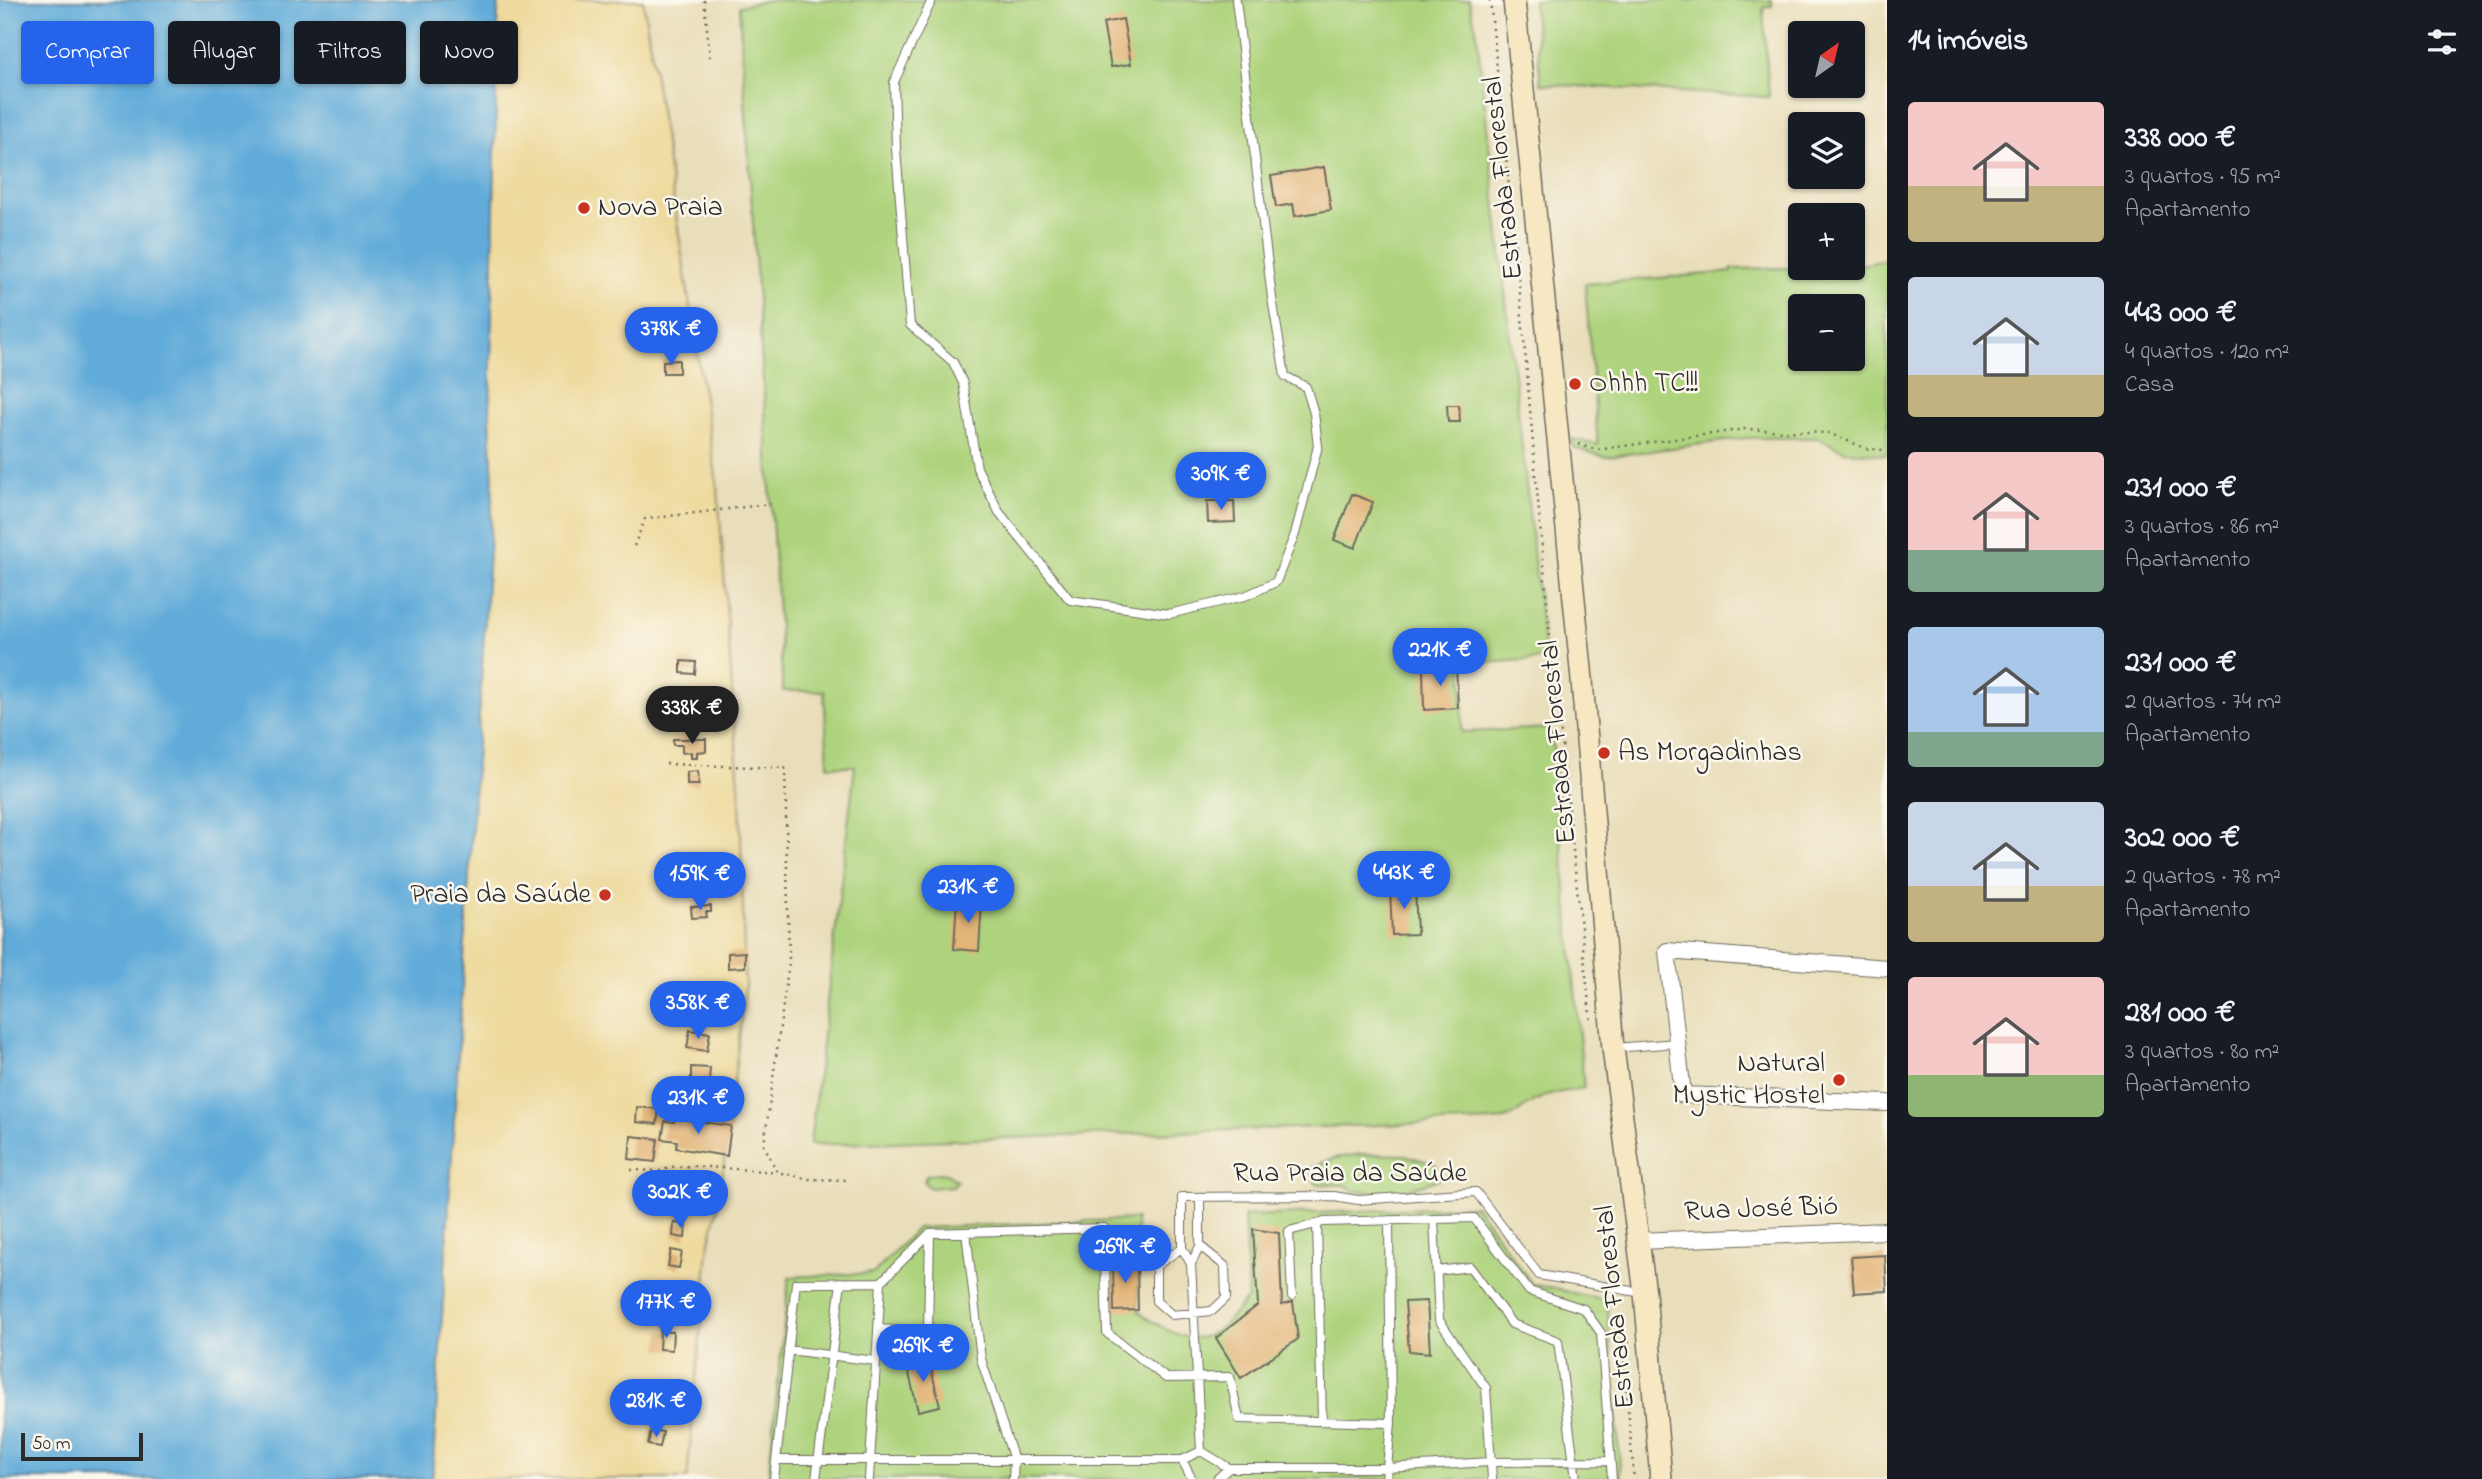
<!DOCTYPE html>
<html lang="pt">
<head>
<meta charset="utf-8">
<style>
	:root { --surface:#171b24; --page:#242831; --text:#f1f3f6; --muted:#9ea1a6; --accent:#2563eb }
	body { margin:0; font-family:"Indie Flower",sans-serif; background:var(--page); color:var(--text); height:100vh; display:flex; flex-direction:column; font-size:26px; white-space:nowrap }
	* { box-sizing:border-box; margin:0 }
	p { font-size:23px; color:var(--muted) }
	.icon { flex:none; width:38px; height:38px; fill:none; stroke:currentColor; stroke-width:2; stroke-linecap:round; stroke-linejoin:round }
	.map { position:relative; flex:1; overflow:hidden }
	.side { display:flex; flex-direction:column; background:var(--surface); width:595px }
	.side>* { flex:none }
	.top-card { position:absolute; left:21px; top:21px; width:665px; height:63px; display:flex; gap:14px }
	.needle { width:46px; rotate:34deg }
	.tools { position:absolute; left:1788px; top:21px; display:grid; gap:14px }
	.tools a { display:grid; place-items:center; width:77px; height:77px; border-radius:7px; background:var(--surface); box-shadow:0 2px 5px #0004; font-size:35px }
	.scale { position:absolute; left:21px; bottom:18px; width:122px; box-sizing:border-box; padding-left:7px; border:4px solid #2b2b2b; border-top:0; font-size:19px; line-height:24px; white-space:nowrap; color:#2b2b2b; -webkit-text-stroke:5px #fbf7ec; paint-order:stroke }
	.price { position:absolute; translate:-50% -60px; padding:0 16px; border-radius:24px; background:var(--accent); color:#fff; font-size:23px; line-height:46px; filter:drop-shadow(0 2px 4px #0008) }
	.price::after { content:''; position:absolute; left:50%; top:42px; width:21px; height:16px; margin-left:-10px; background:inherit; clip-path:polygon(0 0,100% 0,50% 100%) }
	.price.active { background:#222; color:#fff }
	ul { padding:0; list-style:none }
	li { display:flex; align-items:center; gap:21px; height:175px; padding:0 21px }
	li span { display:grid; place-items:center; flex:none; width:196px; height:140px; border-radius:7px; color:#555 }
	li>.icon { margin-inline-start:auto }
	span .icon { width:84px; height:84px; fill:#fffc; stroke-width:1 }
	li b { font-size:30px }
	h2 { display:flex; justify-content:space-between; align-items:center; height:84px; padding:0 21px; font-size:30px }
	.pill { padding:0 24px; border-radius:7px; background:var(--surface); box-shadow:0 2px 5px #0004; font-size:24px; line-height:63px }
	.pill.active { background:var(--accent); color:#fff }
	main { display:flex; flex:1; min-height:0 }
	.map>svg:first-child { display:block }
	.green { fill:#aed37d; stroke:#6c7f54; stroke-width:2; fill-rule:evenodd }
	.sand { fill:#eeda9e; stroke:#8c8264; stroke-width:2 }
	.water { fill:#61abd9; stroke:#466b82; stroke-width:2 }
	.building { fill:#e3b477 }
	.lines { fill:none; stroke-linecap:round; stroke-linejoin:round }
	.lane-casing { stroke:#6e6a5d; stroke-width:10 }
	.street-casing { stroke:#6e6a5d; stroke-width:18 }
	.secondary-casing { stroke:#6e6a5d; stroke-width:24 }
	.path { stroke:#6e6a5d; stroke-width:2.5; stroke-dasharray:2 5; stroke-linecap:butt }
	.lane { stroke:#fff; stroke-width:8 }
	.street { stroke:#fff; stroke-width:16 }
	.secondary { stroke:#f7e8c3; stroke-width:21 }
	.poi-dot { fill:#c8321e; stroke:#fbf7ec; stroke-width:2.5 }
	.labels { text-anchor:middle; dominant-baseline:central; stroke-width:5; stroke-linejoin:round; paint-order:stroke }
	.street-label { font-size:28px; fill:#2b2b2b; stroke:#fbf7ec }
	.poi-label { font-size:28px; fill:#2b2b2b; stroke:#fbf7ec; text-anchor:start }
</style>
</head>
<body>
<main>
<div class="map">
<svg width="1887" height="1479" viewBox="0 0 1887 1479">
	<rect width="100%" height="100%" fill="#fbf7ec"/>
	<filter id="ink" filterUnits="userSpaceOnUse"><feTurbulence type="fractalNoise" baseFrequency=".0143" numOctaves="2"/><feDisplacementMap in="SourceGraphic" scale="14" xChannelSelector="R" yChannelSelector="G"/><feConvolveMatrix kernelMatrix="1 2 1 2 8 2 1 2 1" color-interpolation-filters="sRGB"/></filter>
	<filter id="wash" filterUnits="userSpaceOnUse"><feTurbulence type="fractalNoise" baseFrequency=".00686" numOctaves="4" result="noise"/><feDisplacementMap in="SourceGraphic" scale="28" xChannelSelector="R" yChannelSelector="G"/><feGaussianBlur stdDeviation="1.57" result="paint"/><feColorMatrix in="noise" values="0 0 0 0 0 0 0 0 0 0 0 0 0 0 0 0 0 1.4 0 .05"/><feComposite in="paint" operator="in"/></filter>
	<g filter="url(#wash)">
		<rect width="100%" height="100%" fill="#e9deba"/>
		<path class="green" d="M768,0H1469L1477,34L1545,659L1463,664L1462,732L1551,728L1584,1088C1567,1091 1550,1093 1534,1101C1516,1111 1517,1118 1494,1121L810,1145L855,766H828L824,691H783L739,6Z
			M1533,0H1772V6L1763,8L1769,97L1541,84Z
			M1887,260V455L1845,451L1818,438H1747L1605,457L1572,447V439L1598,445L1585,284L1732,272V269L1782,268L1828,271ZM1801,306H1853V359H1801Z
			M1363,1154L1405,1155L1435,1164L1440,1179L1402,1191L1386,1193L1355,1191L1345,1185L1316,1184L1310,1168L1334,1158Z
			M937,1173L947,1174L957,1181L953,1186L930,1188L924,1182L926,1175Z
			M1476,1206L1532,1284L1607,1300L1621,1479H768L789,1277L874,1273L917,1228L1136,1219L1138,1310C1145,1319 1156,1323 1166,1329C1206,1352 1223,1327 1248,1298L1244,1216Z"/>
		<path class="sand" d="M498,0H643L718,489L740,801L745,990L719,1203L708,1250L687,1479H432L493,487L490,416Z"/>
		<path class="water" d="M0,0H498L490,416L493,487L432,1479H0Z"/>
		<g id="blocks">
			<path class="building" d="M1123,19L1131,64L1111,67L1103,23Z
				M1324,167L1331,210L1295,216L1293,204L1276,207L1271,176Z
				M679,360V373H663V361Z
				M1447,405H1459L1460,422H1448Z
				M1352,494L1373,502L1355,548L1334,540Z
				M1207,501H1234L1235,522L1208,523Z
				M681,661L696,662L695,674L681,673Z
				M1456,665L1458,708L1424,710L1423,667Z
				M680,702H693L694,710L680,711Z
				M673,739H706V751L697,752V758H691V752L682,753V745H673Z
				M698,771L699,785H687V772Z
				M699,872L701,892L685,893L683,874Z
				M1415,887L1417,934L1392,935L1390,888Z
				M957,899L982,901L979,951L954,949Z
				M711,906V912H706L707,917L692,918L691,907Z
				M745,952V967L728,968V953Z
				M695,995H705L706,1010L696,1011Z
				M690,1030L710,1033L707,1051L687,1048Z
				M691,1067L710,1068L709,1083H691Z
				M693,1094L707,1099L704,1112L682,1109L684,1096L693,1097Z
				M637,1107L659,1109L657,1124L636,1122Z
				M675,1118L731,1126L727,1156L676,1148L677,1141L662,1139L665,1121L674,1122Z
				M631,1136L658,1139L655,1162L629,1159Z
				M674,1173L694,1175L692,1193L683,1192L684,1188L672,1186Z
				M672,1202L686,1203L685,1216L671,1214Z
				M674,1223L686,1224L685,1238L673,1236Z
				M1253,1229L1279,1233L1282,1305L1293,1302L1298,1339L1241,1378L1216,1338L1258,1305Z
				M671,1250L682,1252L679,1268L668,1266Z
				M1885,1255L1887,1291L1854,1293L1851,1257Z
				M1113,1260H1137L1138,1310L1114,1311Z
				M1427,1301L1430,1353L1409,1351L1405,1302Z
				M660,1331L673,1332L672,1350L659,1349Z
				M928,1356L940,1406L918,1411L906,1361Z
				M656,1388L670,1389L669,1402L655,1400Z
				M651,1430L663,1432L660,1447L648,1445Z"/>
		</g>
	</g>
	<g filter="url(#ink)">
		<use href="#blocks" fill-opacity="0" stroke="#6e6a5d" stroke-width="2"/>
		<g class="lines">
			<defs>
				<path id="lane" d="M932,0L894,82L896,149L910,325L953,362L963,383L977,468L999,512L1070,600L1169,614L1245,596L1276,582L1295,534L1318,446L1314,413L1306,387L1285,376L1272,298L1236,0
					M1614,1048L1677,1043
					M1200,1197V1246L1225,1266L1226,1298L1212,1311L1172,1315L1156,1301V1266L1182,1248V1197L1334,1196L1358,1200L1476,1192L1539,1275L1643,1293
					M1434,1219L1439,1320L1486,1388L1492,1479
					M1317,1224L1322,1420
					M966,1232L981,1359L1014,1460L1013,1479
					M1182,1248L1191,1264L1201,1451
					M1191,1264L1200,1246
					M1437,1271L1470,1267L1512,1324L1558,1341L1576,1479
					M1292,1296L1289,1231L1324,1222L1474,1218L1529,1291L1584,1309L1601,1333L1612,1479
					M878,1329L928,1332L930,1233
					M788,1350L876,1361
					M1201,1451L1229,1468L1217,1479
					M776,1460H1182
					M1229,1468H1386L1491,1462L1610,1461
					M774,1479L796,1283L881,1282L930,1233L1104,1228L1107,1333L1166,1378L1230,1377L1239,1419L1391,1423L1389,1220
					M816,1479L841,1282
					M869,1479L881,1282
					M1192,1479L1182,1460L1201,1451
					M1386,1479L1391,1423"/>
				<path id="street" d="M1887,968L1667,951L1683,1095L1887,1103
					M1638,1241L1887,1231"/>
				<path id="secondary" d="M1514,0L1581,669L1613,1048L1645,1293L1661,1479"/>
			</defs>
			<use href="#lane" class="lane-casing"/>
			<use href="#street" class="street-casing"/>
			<use href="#secondary" class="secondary-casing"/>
			<path class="path" d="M704,0L710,57
				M1490,0L1520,294L1552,662L1562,743L1591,1024
				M1578,444L1596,450L1746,429L1828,433L1868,449L1887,450
				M634,546L645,519L770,504
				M666,764L785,768L789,961L764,1145L777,1172L809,1179L850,1180
				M631,1170L661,1171L671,1167L695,1166L777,1172
				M1629,1341L1624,1359L1634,1479"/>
			<use href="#lane" class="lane"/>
			<use href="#street" class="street"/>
			<use href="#secondary" class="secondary"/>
		</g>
	</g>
	<g class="poi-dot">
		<circle cx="584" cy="208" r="7"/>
		<circle cx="1575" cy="384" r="7"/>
		<circle cx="1604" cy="753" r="7"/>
		<circle cx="605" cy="895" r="7"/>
		<circle cx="1839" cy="1080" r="7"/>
	</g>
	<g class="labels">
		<g class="street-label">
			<text transform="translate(1504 178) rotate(-96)">Estrada Florestal</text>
			<text transform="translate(1559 742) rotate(-95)">Estrada Florestal</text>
			<text x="1350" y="1174">Rua Praia da Saúde</text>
			<text transform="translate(1761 1210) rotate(-2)">Rua José Bió</text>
			<text transform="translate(1616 1307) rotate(-96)">Estrada Florestal</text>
		</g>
		<g class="poi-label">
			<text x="598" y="208">Nova Praia</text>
			<text x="1589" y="384">Ohhh TC!!!</text>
			<text x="1618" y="753">As Morgadinhas</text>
			<text x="591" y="895" text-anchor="end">Praia da Saúde</text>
			<text x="1825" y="1064" text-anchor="end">Natural<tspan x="1825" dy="32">Mystic Hostel</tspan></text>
		</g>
	</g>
</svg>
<div class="tools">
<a><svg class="needle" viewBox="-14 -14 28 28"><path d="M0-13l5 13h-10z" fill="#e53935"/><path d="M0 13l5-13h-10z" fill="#9ea1a6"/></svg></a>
<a><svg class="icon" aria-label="layers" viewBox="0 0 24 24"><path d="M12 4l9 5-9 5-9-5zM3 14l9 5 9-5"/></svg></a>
<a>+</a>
<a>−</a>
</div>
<div class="scale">50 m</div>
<b class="price" style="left:671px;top:367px">378K €</b>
<b class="price" style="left:1221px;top:512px">309K €</b>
<b class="price" style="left:1440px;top:688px">221K €</b>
<b class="price active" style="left:692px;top:746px">338K €</b>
<b class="price" style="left:1404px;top:911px">443K €</b>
<b class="price" style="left:700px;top:912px">159K €</b>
<b class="price" style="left:968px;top:925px">231K €</b>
<b class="price" style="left:698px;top:1041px">358K €</b>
<b class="price" style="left:698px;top:1136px">231K €</b>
<b class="price" style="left:680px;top:1230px">302K €</b>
<b class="price" style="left:1125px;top:1285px">269K €</b>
<b class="price" style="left:666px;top:1340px">177K €</b>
<b class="price" style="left:923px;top:1384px">269K €</b>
<b class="price" style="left:656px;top:1439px">281K €</b>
<div class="top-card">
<a class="pill active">Comprar</a>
<a class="pill">Alugar</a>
<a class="pill">Filtros</a>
<a class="pill">Novo</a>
</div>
</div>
<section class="side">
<h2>14 imóveis<svg class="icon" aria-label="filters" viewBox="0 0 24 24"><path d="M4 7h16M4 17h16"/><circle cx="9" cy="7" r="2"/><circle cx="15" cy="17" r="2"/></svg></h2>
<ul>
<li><span style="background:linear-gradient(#f6c9c9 60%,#c2b280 0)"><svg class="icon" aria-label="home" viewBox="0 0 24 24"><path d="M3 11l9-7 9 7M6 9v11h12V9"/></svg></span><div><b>338 000 €</b><p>3 quartos · 95 m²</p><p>Apartamento</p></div></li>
<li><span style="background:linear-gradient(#c9d6e8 70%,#c2b280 0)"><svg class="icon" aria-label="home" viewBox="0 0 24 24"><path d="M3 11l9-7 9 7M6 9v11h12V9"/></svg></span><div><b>443 000 €</b><p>4 quartos · 120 m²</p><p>Casa</p></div></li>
<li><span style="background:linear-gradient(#f6c9c9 70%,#7fa58c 0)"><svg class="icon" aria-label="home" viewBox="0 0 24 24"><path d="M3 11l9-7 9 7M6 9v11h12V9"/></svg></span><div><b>231 000 €</b><p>3 quartos · 86 m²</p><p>Apartamento</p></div></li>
<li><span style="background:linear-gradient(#a9c7e8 75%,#7fa58c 0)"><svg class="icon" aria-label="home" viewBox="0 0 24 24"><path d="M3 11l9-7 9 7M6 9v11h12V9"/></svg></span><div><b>231 000 €</b><p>2 quartos · 74 m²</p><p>Apartamento</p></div></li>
<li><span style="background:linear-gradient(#c9d6e8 60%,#c2b280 0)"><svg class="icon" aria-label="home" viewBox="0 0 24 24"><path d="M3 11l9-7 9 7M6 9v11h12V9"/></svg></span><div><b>302 000 €</b><p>2 quartos · 78 m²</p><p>Apartamento</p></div></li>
<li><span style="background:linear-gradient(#f6c9c9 70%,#8fb573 0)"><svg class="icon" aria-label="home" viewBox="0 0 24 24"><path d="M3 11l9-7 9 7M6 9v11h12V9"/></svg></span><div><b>281 000 €</b><p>3 quartos · 80 m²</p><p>Apartamento</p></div></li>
</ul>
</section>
</main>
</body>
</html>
